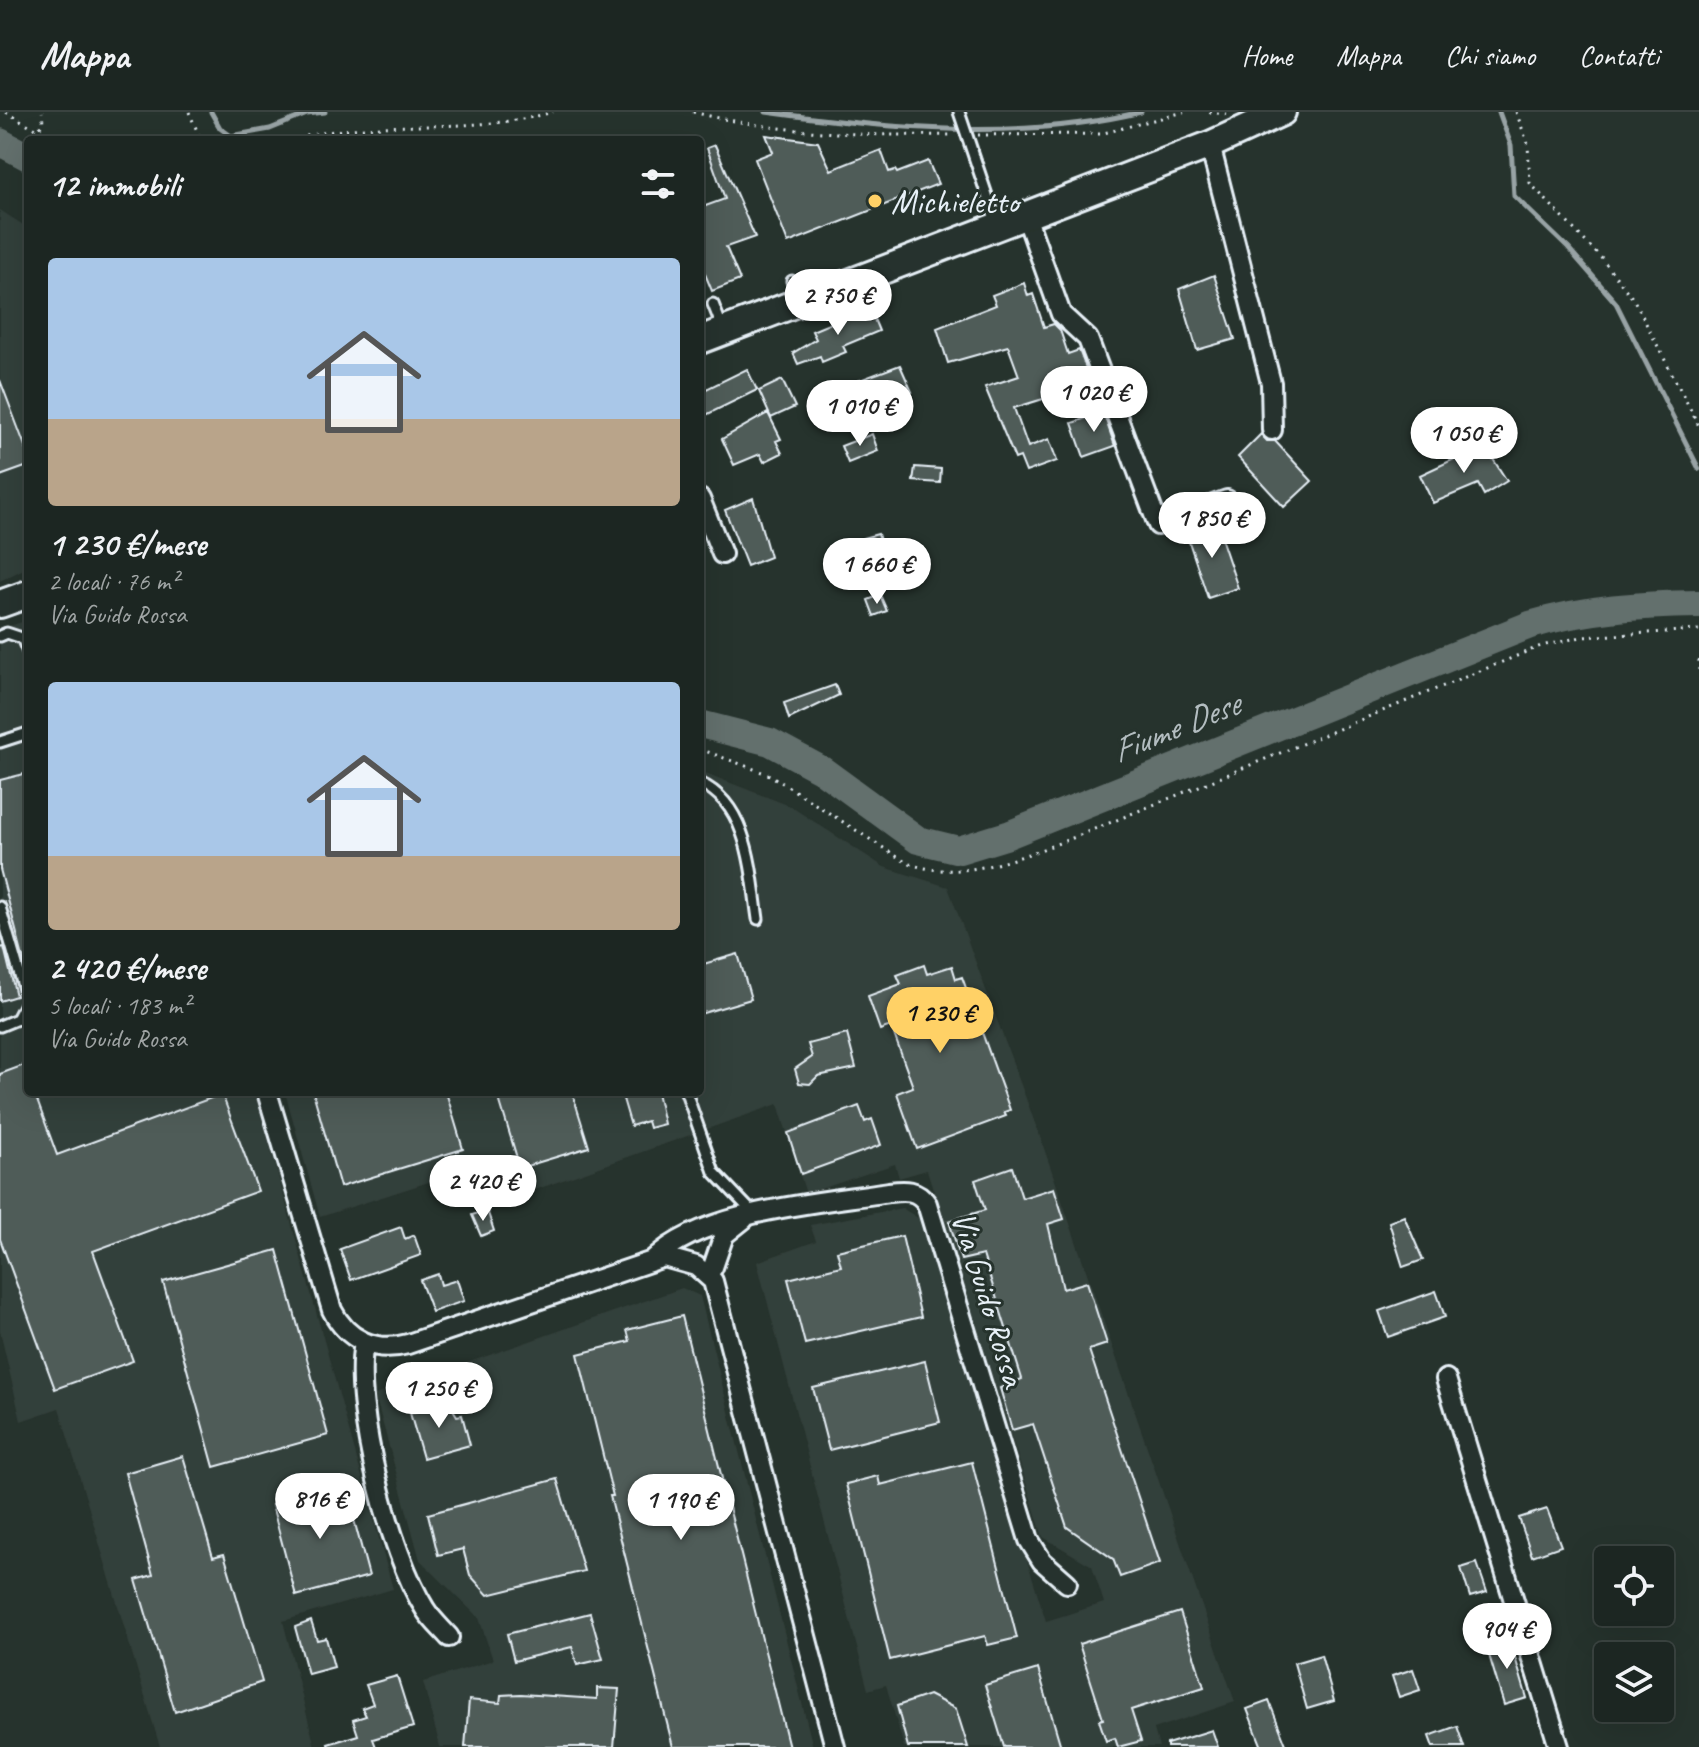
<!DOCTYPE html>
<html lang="it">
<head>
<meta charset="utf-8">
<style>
	:root { --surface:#1c2622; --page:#252e2a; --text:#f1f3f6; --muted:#a0a5a5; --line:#3a4340; --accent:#ffd166 }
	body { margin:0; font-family:Caveat,sans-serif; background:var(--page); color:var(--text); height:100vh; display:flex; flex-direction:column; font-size:30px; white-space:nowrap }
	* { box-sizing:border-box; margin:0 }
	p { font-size:26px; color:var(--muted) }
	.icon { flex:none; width:44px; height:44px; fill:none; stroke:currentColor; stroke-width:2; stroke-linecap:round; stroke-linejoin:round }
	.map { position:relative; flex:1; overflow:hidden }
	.details { position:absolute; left:24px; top:24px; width:680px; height:960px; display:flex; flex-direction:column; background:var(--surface); border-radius:8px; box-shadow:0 8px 32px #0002,0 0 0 2px var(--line) }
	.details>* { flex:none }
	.tools { position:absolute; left:1594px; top:1434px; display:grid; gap:16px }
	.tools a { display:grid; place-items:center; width:80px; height:80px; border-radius:8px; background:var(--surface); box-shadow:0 8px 32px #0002,0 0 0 2px var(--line); font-size:40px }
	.price { position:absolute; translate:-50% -68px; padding:0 18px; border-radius:28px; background:#fff; color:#222; font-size:26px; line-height:52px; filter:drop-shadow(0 2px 4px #0008) }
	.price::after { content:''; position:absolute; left:50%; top:48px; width:24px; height:18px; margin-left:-12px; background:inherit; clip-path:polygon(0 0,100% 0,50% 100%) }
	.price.on { background:var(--accent); color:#111 }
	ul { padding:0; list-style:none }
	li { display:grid; align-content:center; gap:16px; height:424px; padding:0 24px }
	li span { display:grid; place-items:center; height:248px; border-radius:8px; color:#555 }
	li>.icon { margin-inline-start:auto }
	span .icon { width:144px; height:144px; fill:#fffc; stroke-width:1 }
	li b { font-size:34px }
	h2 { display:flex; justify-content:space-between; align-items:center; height:96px; padding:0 24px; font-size:34px }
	header { display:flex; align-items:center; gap:48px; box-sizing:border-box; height:112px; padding:0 40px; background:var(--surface); border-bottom:2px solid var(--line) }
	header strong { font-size:38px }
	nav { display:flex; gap:44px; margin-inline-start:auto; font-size:28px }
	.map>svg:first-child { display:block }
	.built { fill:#333f3a }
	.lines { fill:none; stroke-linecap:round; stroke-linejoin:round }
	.stream { stroke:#98a3a5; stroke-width:5 }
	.river { stroke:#636f6d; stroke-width:28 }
	.building { fill:#505c59; stroke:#e8f1f8; stroke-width:2 }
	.lane-casing { stroke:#e8f1f8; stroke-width:15 }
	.street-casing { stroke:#e8f1f8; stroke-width:24 }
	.secondary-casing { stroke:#e8f1f8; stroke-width:32 }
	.path { stroke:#e8f1f8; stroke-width:3; stroke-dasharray:2 6; stroke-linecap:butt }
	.lane { stroke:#26332d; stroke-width:9 }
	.street { stroke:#26332d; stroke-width:18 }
	.secondary { stroke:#26332d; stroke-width:26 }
	.poi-dot { fill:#ffd166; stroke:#26332d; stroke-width:3 }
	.labels { text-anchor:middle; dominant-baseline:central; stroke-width:6; stroke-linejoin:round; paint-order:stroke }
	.poi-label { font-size:34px; fill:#e8f1f8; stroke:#26332d; text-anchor:start }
	.street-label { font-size:34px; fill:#e8f1f8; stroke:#26332d }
	.water-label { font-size:36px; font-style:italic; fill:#b3bdc0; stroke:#26332d }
</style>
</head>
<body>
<header>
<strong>Mappa</strong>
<nav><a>Home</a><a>Mappa</a><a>Chi siamo</a><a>Contatti</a></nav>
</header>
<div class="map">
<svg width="1699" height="1635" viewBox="0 0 1699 1635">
	<rect width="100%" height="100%" fill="#26332d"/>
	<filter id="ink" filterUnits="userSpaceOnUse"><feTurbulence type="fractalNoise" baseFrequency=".0125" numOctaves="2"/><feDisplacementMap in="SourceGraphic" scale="16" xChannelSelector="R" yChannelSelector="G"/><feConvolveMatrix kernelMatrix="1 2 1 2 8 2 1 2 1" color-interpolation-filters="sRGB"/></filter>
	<g filter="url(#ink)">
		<path class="built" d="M0,98L28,116V455L0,469Z
			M28,508V980H255L393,1477L283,1509L315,1635H160L59,1296L21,1309L0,1219V517Z
			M700,659L790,694L884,755L948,775L1038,1019L1235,1590L1154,1617L1159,1635H904L886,1573L868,1578L757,1150L816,1129L810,1113L902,1096L921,1108L1046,1509L1104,1491L1092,1454L1043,1425L927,1058L899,1066L895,1052L806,1082L778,992L512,1086L497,1048L320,1105L285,980H700Z
			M682,1176L700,1184L813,1635H440L423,1570L493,1548L479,1506L420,1448L375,1283Z"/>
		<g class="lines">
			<path class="stream" d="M211,0L220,16L231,24L270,17L307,2L325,0
				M766,0C888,17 1021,29 1141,0
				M1499,0L1511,33L1514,84L1568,136L1616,191L1699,357"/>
			<path class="river" d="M0,30L28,45
				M700,612L770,630L822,658L918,728L959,738L1008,723L1530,513C1587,496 1640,493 1699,492"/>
		</g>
		<path class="building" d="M766,23L818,30L831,58L881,38L889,60L895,58L897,61L928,49L938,72L788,131L755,47L773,40Z
			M715,33L755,125L726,135L740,168L712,179L703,157L700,158V96L725,87L707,36Z
			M1214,163L1235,227L1197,238L1179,177Z
			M1024,171L1028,184L1033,182L1044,215L1054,212L1060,218L1068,242L1079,238L1092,272L1014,296L1028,335L1049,327L1057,349L1026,360L1020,345L1015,347L985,275L1019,264L1008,234L948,251L937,216L996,193L992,183Z
			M869,195L879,219L843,234L846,240L822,250L820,244L798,252L793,241L816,227L812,219Z
			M900,253L912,280L880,294L882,301L865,307L858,287L847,291L841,275Z
			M747,257L757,278L700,306V280Z
			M0,268L28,342V354L0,364Z
			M782,268L795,295L771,306L759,279Z
			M1103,300L1115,334L1084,345L1072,311Z
			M768,301L781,327L776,329L782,341L764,350L760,342L734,353L722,327Z
			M872,322L878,339L848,351L841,334Z
			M1261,322L1267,329H1275L1312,369L1284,395L1238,345Z
			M1484,333L1507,369L1484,383L1478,372L1433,391L1420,363Z
			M915,355L941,357L940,371L913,369Z
			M753,386L770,445L747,454L725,398Z
			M1216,411L1238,476L1208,486L1186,421Z
			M878,422L892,470L877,474L863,426Z
			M880,483L887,499L874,504L868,488Z
			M835,573L839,583L789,607L784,591Z
			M28,661V852L25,853L0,757V668Z
			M4,835L16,884L0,889V836Z
			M738,842L751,887L700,902V853Z
			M924,853L927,862L952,854L956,867L962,865L1010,998L1004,1000L1006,1004L917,1037L897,981L913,975L891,914L880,918L868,884L901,872L897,863Z
			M847,922L856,956L818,964L810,972L799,971L795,957L812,945L808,932Z
			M24,953L28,980H34L57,1043L222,982L258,1079L93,1139L133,1249L55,1277L0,1127V962Z
			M313,980H446L463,1037L340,1075Z
			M497,980H572L589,1035L520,1056Z
			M621,980H657L664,1012L649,1016L647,1009L631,1014Z
			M859,994L865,1010L872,1007L881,1033L801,1062L788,1021Z
			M1012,1055L1022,1086L1054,1076L1064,1107L1048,1112L1063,1177L1087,1170L1107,1232L1089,1238L1160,1451L1120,1465L1113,1447L1067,1415L1033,1312L1012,1318L1000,1276L1022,1267L983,1143L961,1148L949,1109L985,1098L975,1068Z
			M487,1098L494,1119L481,1124L472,1103Z
			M1404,1104L1423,1148L1403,1155L1389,1110Z
			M401,1115L405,1127L414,1123L421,1143L351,1168L340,1137Z
			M902,1124L921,1205L805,1232L788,1167L841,1154L837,1139Z
			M277,1138L328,1323L214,1355L163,1170Z
			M438,1162L441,1173L457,1168L464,1189L432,1200L420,1168Z
			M1436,1179L1445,1205L1388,1225L1379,1199Z
			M682,1204L728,1391L789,1635H673L610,1384H613L578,1242L630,1229L627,1218Z
			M925,1249L940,1310L829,1338L813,1276Z
			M449,1291L457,1304L462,1303L470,1333L423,1346L410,1301Z
			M183,1344L213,1445L224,1442L262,1570L175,1600L136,1468L153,1463L125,1361Z
			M972,1350L1017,1526L988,1533L985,1524L890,1548L846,1372L878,1364L880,1373Z
			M557,1367L584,1459L488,1483L470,1463L463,1437L438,1443L428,1402Z
			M345,1374L369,1464L296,1484L272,1393Z
			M1547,1397L1561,1434L1532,1444L1519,1406Z
			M1477,1451L1487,1480L1470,1485L1461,1456Z
			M1180,1500L1204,1575L1131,1598L1141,1629L1118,1635L1115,1626L1106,1629L1099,1608L1103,1607L1079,1532Z
			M590,1501L603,1547L577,1553L572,1535L514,1549L507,1522Z
			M311,1509L317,1528L326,1526L334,1555L308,1562L295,1515Z
			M1509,1525L1527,1586L1504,1593L1486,1533Z
			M1321,1543L1334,1589L1307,1597L1294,1551Z
			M1038,1557L1061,1635H1004L985,1573Z
			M1413,1557L1420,1578L1399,1585L1392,1564Z
			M397,1564L413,1615L373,1627L376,1635H329L328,1632L358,1623L353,1608L366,1604L362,1596L373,1592L366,1573Z
			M597,1576L619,1577L614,1635H465L469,1588L500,1591L501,1583L521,1582L597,1587Z
			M929,1583L956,1597L968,1635H908L897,1594Z
			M1269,1589L1287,1635H1262L1247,1597Z
			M1457,1614L1464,1635H1433L1429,1624Z
			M1212,1618L1218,1635H1167V1632Z"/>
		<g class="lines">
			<defs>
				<path id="lane" d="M959,0L996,110
					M792,169L799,188
					M713,192L722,215
					M0,524L7,521L22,526L28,540
					M0,630L28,621
					M700,671C749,693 751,760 758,807
					M0,795L27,888L17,907L0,914
					M686,980L714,1060L755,1103"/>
				<path id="street" d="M1210,33L1271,271L1272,318
					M1026,104L1061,202L1088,227L1158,413L1227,388
					M700,387L722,442
					M267,980L332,1198C347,1228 375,1241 408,1232L664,1145L696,1154L713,1169L835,1635
					M654,1147C705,1098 820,1091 889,1080C905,1078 918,1077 927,1092L1029,1428L1042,1449L1067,1471
					M707,1163L713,1155L724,1123L744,1107
					M364,1231C352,1295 390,1442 425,1497C431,1507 441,1516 449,1525
					M1446,1267L1559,1635"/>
				<path id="secondary" d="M700,228L1210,33L1282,0
					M0,492L28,482"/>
			</defs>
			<use href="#lane" class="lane-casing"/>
			<use href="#street" class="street-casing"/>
			<use href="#secondary" class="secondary-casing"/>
			<path class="path" d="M6,0L38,18L43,11L42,0
				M189,0L201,28
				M693,0C780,22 866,24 955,23
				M1209,0L1226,2
				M1516,0L1528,32L1530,71L1602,147L1634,188L1699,314
				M978,23L1100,22L1184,0
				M291,28C378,3 465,25 553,0
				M1699,548V560
				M700,637L770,663L907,751C962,771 1017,746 1070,727L1541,534L1581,525L1699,518"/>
			<use href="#lane" class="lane"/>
			<use href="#street" class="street"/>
			<use href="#secondary" class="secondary"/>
		</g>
	</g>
	<circle class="poi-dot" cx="875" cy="89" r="8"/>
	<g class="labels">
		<g class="poi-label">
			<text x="891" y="89">Michieletto</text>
		</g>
		<g class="street-label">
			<text transform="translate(989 1187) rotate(73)">Via Guido Rossa</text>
		</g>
		<g class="water-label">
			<text transform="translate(1175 615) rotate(-22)">Fiume Dese</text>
		</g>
	</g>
</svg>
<div class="tools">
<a><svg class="icon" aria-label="locate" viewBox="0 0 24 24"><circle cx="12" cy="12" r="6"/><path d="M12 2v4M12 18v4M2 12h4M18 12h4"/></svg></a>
<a><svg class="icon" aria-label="layers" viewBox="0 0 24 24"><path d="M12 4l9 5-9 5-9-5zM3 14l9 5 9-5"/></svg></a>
</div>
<b class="price" style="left:838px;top:225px">2 750 €</b>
<b class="price" style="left:1094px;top:322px">1 020 €</b>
<b class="price" style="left:860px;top:336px">1 010 €</b>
<b class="price" style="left:1464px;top:363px">1 050 €</b>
<b class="price" style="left:1212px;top:448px">1 850 €</b>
<b class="price" style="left:877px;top:494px">1 660 €</b>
<b class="price on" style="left:940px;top:943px">1 230 €</b>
<b class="price" style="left:483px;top:1111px">2 420 €</b>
<b class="price" style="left:439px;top:1318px">1 250 €</b>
<b class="price" style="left:320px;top:1429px">816 €</b>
<b class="price" style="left:681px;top:1430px">1 190 €</b>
<b class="price" style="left:1507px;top:1559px">904 €</b>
<section class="details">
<h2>12 immobili<svg class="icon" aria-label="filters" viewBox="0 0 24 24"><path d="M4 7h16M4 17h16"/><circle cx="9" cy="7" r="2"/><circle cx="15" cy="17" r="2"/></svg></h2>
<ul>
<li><span style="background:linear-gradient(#a9c7e8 65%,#b9a48a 0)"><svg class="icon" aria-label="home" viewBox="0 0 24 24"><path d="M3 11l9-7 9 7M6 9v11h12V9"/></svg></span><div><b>1 230 €/mese</b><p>2 locali · 76 m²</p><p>Via Guido Rossa</p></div></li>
<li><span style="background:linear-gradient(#a9c7e8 70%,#b9a48a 0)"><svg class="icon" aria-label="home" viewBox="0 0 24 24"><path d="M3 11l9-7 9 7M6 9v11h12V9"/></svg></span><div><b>2 420 €/mese</b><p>5 locali · 183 m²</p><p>Via Guido Rossa</p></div></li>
</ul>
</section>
</div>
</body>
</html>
